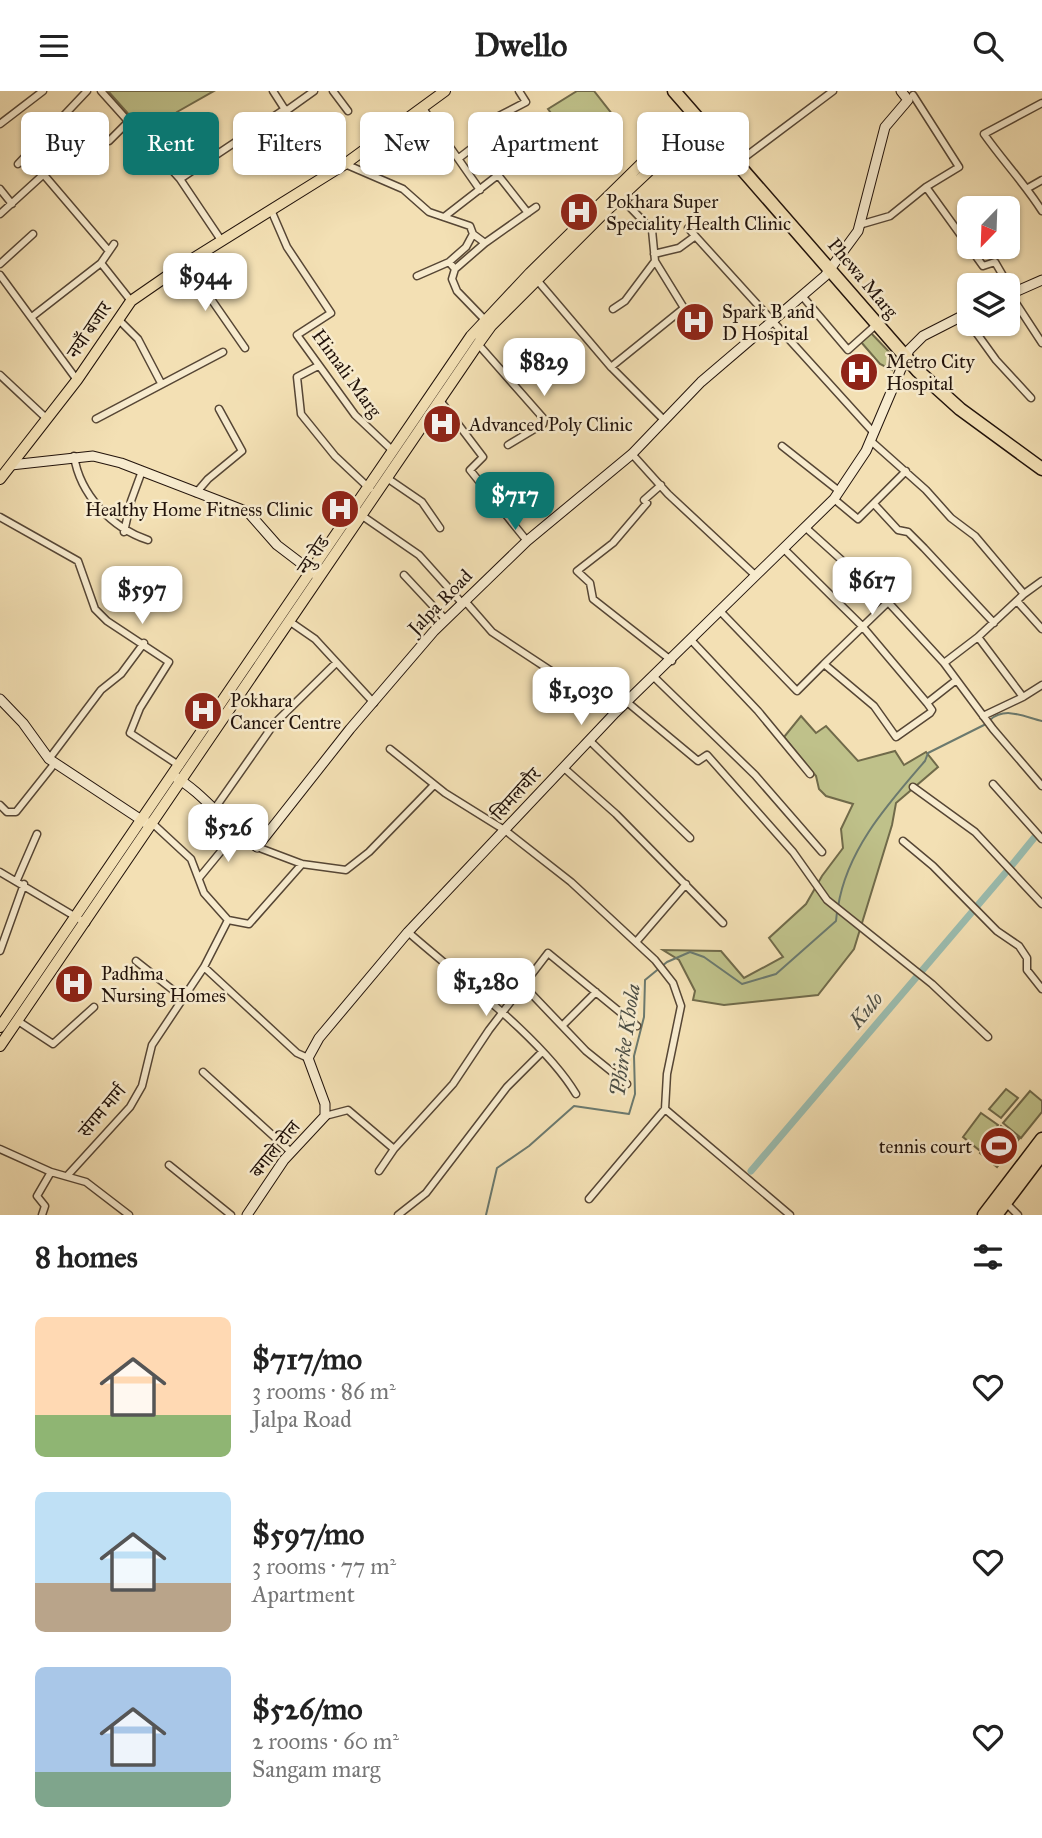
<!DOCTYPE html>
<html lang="en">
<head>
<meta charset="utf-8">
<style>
	:root { --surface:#fff; --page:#f2f2f2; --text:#222; --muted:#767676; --accent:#0f766e }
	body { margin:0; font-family:"IM FELL Great Primer","Noto Serif Devanagari",serif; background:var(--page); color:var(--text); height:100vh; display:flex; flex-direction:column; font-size:26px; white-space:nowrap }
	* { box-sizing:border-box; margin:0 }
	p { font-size:23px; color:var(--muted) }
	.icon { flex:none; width:38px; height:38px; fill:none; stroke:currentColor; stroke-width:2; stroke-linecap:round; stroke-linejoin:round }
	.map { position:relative; height:1124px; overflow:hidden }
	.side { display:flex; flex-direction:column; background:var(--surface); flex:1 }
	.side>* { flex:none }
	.hud { position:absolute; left:21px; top:21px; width:1001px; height:63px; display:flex; gap:14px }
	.needle { width:46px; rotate:203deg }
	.buttons { position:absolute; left:957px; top:105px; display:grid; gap:14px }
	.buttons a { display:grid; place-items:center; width:63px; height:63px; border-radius:10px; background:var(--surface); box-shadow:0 2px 5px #0004; font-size:35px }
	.price { position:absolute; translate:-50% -60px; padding:0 16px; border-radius:14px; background:#fff; color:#222; font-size:23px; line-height:46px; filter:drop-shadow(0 2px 4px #0008) }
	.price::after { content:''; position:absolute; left:50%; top:42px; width:21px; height:16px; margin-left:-10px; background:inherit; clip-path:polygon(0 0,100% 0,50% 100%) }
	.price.on { background:var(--accent); color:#fff }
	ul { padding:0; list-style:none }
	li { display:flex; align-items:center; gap:21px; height:175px; padding:0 35px }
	li span { display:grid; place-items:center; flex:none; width:196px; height:140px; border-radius:10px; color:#555 }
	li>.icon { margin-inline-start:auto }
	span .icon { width:84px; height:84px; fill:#fffc; stroke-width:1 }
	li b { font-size:30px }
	h2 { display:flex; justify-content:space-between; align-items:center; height:84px; padding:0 35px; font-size:30px }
	.pill { padding:0 24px; border-radius:10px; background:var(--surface); box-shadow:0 2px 5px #0004; font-size:24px; line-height:63px }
	.pill.on { background:var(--accent); color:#fff }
	header { display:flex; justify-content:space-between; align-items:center; height:91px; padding:0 35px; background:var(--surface); font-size:32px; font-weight:700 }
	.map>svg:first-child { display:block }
	.green { fill:#bfc18a; stroke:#706a4a; stroke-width:2 }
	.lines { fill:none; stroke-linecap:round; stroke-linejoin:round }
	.stream { stroke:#6b796e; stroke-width:2 }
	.canal { stroke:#9bbdb0; stroke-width:7 }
	.street-casing { stroke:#564635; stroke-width:9 }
	.secondary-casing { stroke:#22130b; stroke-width:11 }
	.primary-casing { stroke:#22130b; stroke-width:12 }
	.highway-casing { stroke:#22130b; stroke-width:15 }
	.street { stroke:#f7ebce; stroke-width:6 }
	.secondary { stroke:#f7ebce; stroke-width:9 }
	.primary { stroke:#f3e0b4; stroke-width:10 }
	.highway { stroke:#f3e0b4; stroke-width:12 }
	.labels { text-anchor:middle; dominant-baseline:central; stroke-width:5; stroke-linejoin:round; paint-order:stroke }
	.poi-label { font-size:19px; fill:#22130b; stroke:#f7ebce; text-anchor:start }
	.street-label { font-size:19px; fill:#22130b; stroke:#f7ebce }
	.water-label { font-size:21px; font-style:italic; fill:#4c4e45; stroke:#f7ebce }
</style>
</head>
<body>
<header><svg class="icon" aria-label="menu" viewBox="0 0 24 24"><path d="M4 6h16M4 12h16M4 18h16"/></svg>Dwello<svg class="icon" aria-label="search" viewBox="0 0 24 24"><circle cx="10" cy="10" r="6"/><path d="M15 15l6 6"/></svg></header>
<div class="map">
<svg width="1042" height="1124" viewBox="0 0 1042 1124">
	<rect width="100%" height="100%" fill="#f3e0b4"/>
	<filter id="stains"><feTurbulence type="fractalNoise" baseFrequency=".00286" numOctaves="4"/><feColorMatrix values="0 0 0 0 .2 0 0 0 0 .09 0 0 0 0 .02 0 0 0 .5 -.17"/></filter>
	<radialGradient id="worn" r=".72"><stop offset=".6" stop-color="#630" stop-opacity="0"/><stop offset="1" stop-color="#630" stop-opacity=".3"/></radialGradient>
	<path class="green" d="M108,0H214L177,21L148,45Z
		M577,0H594L612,23L576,56L548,18Z
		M871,242L895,267L892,279L880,273L861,251Z
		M801,625L816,642L826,635L858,670L895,660L904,674L926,661L938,676L896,712L892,734L854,858L818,904L724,914L693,909L695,900L679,869L663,859L721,860L744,887L783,866L769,847L806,813L822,785L843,757L841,738L853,713L826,705L819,698L816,685L784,646Z
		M1006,998L1018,1007L1001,1027L989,1018Z
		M1030,1000L1042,1010V1021L1021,1047L1003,1032Z
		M981,1022L998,1034L979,1059L963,1046Z
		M1001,1035L1019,1048L997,1076L980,1062Z"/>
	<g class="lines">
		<path class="stream" d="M990,629C1005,615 1025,626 1042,630
			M838,816C847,758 888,713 925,670L928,662L986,633
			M486,1124L497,1077L529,1055L574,1015L629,1023L635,1003L634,965L644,926L645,889L667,871L690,861L704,866L742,893L776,883L836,830L837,821"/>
		<path class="canal" d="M1012,774L1034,747
			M751,1080L1007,780"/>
		<defs>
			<path id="street" d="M101,0L180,88L221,149
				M273,0L327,84
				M333,0L348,20
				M913,4L959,76L926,96
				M1042,12L984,43C1003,70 1025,93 1042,120
				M422,16L480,99
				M286,20L314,0
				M0,33L43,0
				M31,35L44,47
				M109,50L129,30
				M27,64L108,159
				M459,67L502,34L497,26L526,11L519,0
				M737,72L833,0
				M18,73L87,0
				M345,73L403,98L429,121L470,135L473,143L485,152L455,178L452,188L457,200L486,230
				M180,88L285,18
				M1028,97L1042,89
				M0,98L12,113
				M271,119L287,156L331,222L297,244L355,324L393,360
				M0,123L45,82
				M444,126L498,84L528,122
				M859,134L890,125L926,96L983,175L995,171L1013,202
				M688,137L874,342
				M485,152L536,116
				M654,163L679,157L694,146
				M449,171L466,156L473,143
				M101,172L131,210
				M186,172L245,257
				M0,173L33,143
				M0,184L77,289
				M417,185L449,171L455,178
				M537,189L611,276L663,328
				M1010,203L1042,252
				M803,206L848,259L877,233
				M613,218L625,210L655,170L652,139L620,106
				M33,225L101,172L114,153
				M118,228L138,248L161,292
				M970,233L996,269L1031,307
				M478,253L544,328L543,333L508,354
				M318,275L297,286L301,323L335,365L370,398
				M611,276L684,217L655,170
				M0,284L46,327
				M439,308L483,366L470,379L527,450
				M96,328L223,261
				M871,350L926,399L951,427L975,445L1024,503L978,546L944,572
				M782,355L839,400
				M632,363L668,403L756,485
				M74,365C80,404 112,437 148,449
				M387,387L422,411L440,437
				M661,394L644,409L647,412L613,452L577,480L590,492L593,508L672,570
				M196,402L208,388L242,360L219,318
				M834,408L858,428L906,380
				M875,414L898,439L908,441L924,457L994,532
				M361,424L419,464L462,512
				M0,426L78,470L95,518L107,530L169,571L140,617L130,642L180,675
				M805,436L888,511L944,572L993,638L1042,695
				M124,441L131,410L142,380
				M784,458L862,535L927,612L955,590
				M404,484L446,529
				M1024,503L1042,490
				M465,510L492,541L615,622
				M1017,510L1042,538
				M888,511L824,573L874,615L896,646L930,622L932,619L927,612
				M721,521L797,600L824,573
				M289,530L315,548L374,612
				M978,546L1023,606L983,625
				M692,550L758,620L810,683
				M654,586L755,684L822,761
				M1023,606L1042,594
				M627,611L698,670L707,664L793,761L827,809L932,893L988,946
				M589,649L690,747
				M390,658L445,702L506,740L571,791L655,869L673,892L681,915L667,983L665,1018L790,1124
				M49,668L101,599L121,583L144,552
				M564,677L616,723L723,832
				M993,693L1042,748
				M913,696L975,741L1042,813
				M0,714L7,721H16L55,672
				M213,720L274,633L336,572
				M903,750L933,775L997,840L1019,855L1027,867V879L1042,898
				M257,756L302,773L346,779L369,761L434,694
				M0,781L86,832
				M199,787L236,742
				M17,789L37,743
				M228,829L249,833L302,773
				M408,841C458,885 543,948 576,1003
				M636,851L686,793
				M0,860L24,793
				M136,870L183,907
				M204,876L297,962L308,967
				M524,895L586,960L627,993
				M18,930L53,953L94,916
				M563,934L596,901
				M203,981L291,1061
				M325,1025L348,1019L394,1058
				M0,1058L51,1081L86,1091L129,1124
				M169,1074L231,1124
				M379,1080L394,1058L453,993L489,939L548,862L637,935
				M67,1085L130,1016L142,995L152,954L204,876L228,829L204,802L191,768L150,730
				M589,1108L665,1018
				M1006,1112L1018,1124
				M42,1124L45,1115L37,1105L51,1081
				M398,1124L426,1102L507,996L542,961"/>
			<path id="secondary" d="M1008,204L1042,189
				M11,374L93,365L121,372L248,421L277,454L319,486
				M0,608L23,632L49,668L146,732
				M172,684C204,702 226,735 257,756L350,638L434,540L527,450L632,363L701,291L825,185L858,140L885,36L908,9L901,0
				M247,1124L284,1069L325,1025V1013L308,967L319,947L408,841L615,622L834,408L866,360L909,259L923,245L970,221"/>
			<path id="primary" d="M0,388L77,289L131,210L186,172L345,73L445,0
				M0,936L471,245L530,182L693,22
				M0,955L478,253L491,235L606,120L701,31"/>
			<path id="highway" d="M674,0L918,280L960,318L1042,378
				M984,1124L1042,1048
				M996,1124L1042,1063"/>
		</defs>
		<use href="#street" class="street-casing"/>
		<use href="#secondary" class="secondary-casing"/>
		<use href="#primary" class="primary-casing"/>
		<use href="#highway" class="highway-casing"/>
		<use href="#street" class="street"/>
		<use href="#secondary" class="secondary"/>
		<use href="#primary" class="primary"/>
		<use href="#highway" class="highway"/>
	</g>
	<defs>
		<symbol id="hospital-disc" viewBox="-11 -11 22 22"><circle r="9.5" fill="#8f2418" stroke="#f7ebce"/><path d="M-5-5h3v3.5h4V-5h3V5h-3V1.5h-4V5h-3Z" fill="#fff"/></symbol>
		<symbol id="stadium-disc" viewBox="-11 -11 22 22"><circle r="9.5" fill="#8f2418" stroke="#f7ebce"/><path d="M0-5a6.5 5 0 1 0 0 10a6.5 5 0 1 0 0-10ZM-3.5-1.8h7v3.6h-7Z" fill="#fff"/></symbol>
	</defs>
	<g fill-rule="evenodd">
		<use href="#hospital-disc" x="557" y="99" width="44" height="44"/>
		<use href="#hospital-disc" x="673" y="209" width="44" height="44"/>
		<use href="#hospital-disc" x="837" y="259" width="44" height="44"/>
		<use href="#hospital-disc" x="420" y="311" width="44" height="44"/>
		<use href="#hospital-disc" x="318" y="396" width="44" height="44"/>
		<use href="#hospital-disc" x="181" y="598" width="44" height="44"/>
		<use href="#hospital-disc" x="52" y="871" width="44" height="44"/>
		<use href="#stadium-disc" x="977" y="1033" width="44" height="44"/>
	</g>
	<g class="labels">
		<g class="poi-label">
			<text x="606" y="110">Pokhara Super<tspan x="606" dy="22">Speciality Health Clinic</tspan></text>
			<text x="722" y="220">Spark B and<tspan x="722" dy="22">D Hospital</tspan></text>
			<text x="886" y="270">Metro City<tspan x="886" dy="22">Hospital</tspan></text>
			<text x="469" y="333">Advanced Poly Clinic</text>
			<text x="313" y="418" text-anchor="end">Healthy Home Fitness Clinic</text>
			<text x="230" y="609">Pokhara<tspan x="230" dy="22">Cancer Centre</tspan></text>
			<text x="101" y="882">Padhma<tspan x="101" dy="22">Nursing Homes</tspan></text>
			<text x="972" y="1055" text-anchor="end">tennis court</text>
		</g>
		<g class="street-label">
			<text transform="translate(863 187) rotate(50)">Phewa Marg</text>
			<text transform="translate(89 239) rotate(-56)">नयाँ बजार</text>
			<text transform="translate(347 282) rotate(54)">Himali Marg</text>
			<text transform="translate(313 464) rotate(-56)">न्यु रोड</text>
			<text transform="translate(440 511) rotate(-46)">Jalpa Road</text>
			<text transform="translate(516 703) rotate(-48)">सिमलचौर</text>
			<text transform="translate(102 1020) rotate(-50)">संगम मार्ग</text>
			<text transform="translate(275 1058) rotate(-51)">बगाले टोल</text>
		</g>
		<g class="water-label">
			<text transform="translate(866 919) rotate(-50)">Kulo</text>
			<text transform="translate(625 949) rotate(-82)">Phirke Khola</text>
		</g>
	</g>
	<rect width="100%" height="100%" filter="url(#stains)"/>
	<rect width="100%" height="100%" fill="url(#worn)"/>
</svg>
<div class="buttons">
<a><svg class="needle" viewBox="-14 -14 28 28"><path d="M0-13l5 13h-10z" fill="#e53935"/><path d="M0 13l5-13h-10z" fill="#767676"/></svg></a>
<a><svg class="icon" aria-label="layers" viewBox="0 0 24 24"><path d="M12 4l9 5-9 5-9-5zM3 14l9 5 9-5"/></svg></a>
</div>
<b class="price" style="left:205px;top:222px">$944</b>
<b class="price" style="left:544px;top:307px">$829</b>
<b class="price on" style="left:515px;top:441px">$717</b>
<b class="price" style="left:872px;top:526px">$617</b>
<b class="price" style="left:142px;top:535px">$597</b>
<b class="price" style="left:581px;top:636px">$1,030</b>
<b class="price" style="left:228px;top:773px">$526</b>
<b class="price" style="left:486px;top:927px">$1,280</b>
<div class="hud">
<a class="pill">Buy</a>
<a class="pill on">Rent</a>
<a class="pill">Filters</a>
<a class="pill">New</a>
<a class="pill">Apartment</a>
<a class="pill">House</a>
</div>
</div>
<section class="side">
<h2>8 homes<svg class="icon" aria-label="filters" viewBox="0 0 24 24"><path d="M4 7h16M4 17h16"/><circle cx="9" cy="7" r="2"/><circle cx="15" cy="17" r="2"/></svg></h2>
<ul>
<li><span style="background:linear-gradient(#ffd9b3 70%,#8fb573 0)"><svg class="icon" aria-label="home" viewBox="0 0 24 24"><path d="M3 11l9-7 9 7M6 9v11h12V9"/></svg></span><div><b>$717/mo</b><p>3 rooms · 86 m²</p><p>Jalpa Road</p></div><svg class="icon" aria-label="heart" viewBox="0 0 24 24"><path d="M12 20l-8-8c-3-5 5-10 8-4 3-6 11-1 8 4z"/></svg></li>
<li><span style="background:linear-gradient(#bfe0f5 65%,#b9a48a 0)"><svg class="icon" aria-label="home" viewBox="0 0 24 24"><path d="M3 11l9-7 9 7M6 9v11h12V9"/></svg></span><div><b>$597/mo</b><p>3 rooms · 77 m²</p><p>Apartment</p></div><svg class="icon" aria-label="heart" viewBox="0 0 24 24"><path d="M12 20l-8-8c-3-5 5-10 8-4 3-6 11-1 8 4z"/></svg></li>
<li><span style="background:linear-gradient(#a9c7e8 75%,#7fa58c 0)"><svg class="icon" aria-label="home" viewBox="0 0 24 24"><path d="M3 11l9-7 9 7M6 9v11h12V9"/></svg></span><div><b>$526/mo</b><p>2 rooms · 60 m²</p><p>Sangam marg</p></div><svg class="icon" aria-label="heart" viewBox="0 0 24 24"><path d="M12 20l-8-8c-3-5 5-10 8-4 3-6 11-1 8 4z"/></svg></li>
</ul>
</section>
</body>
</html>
